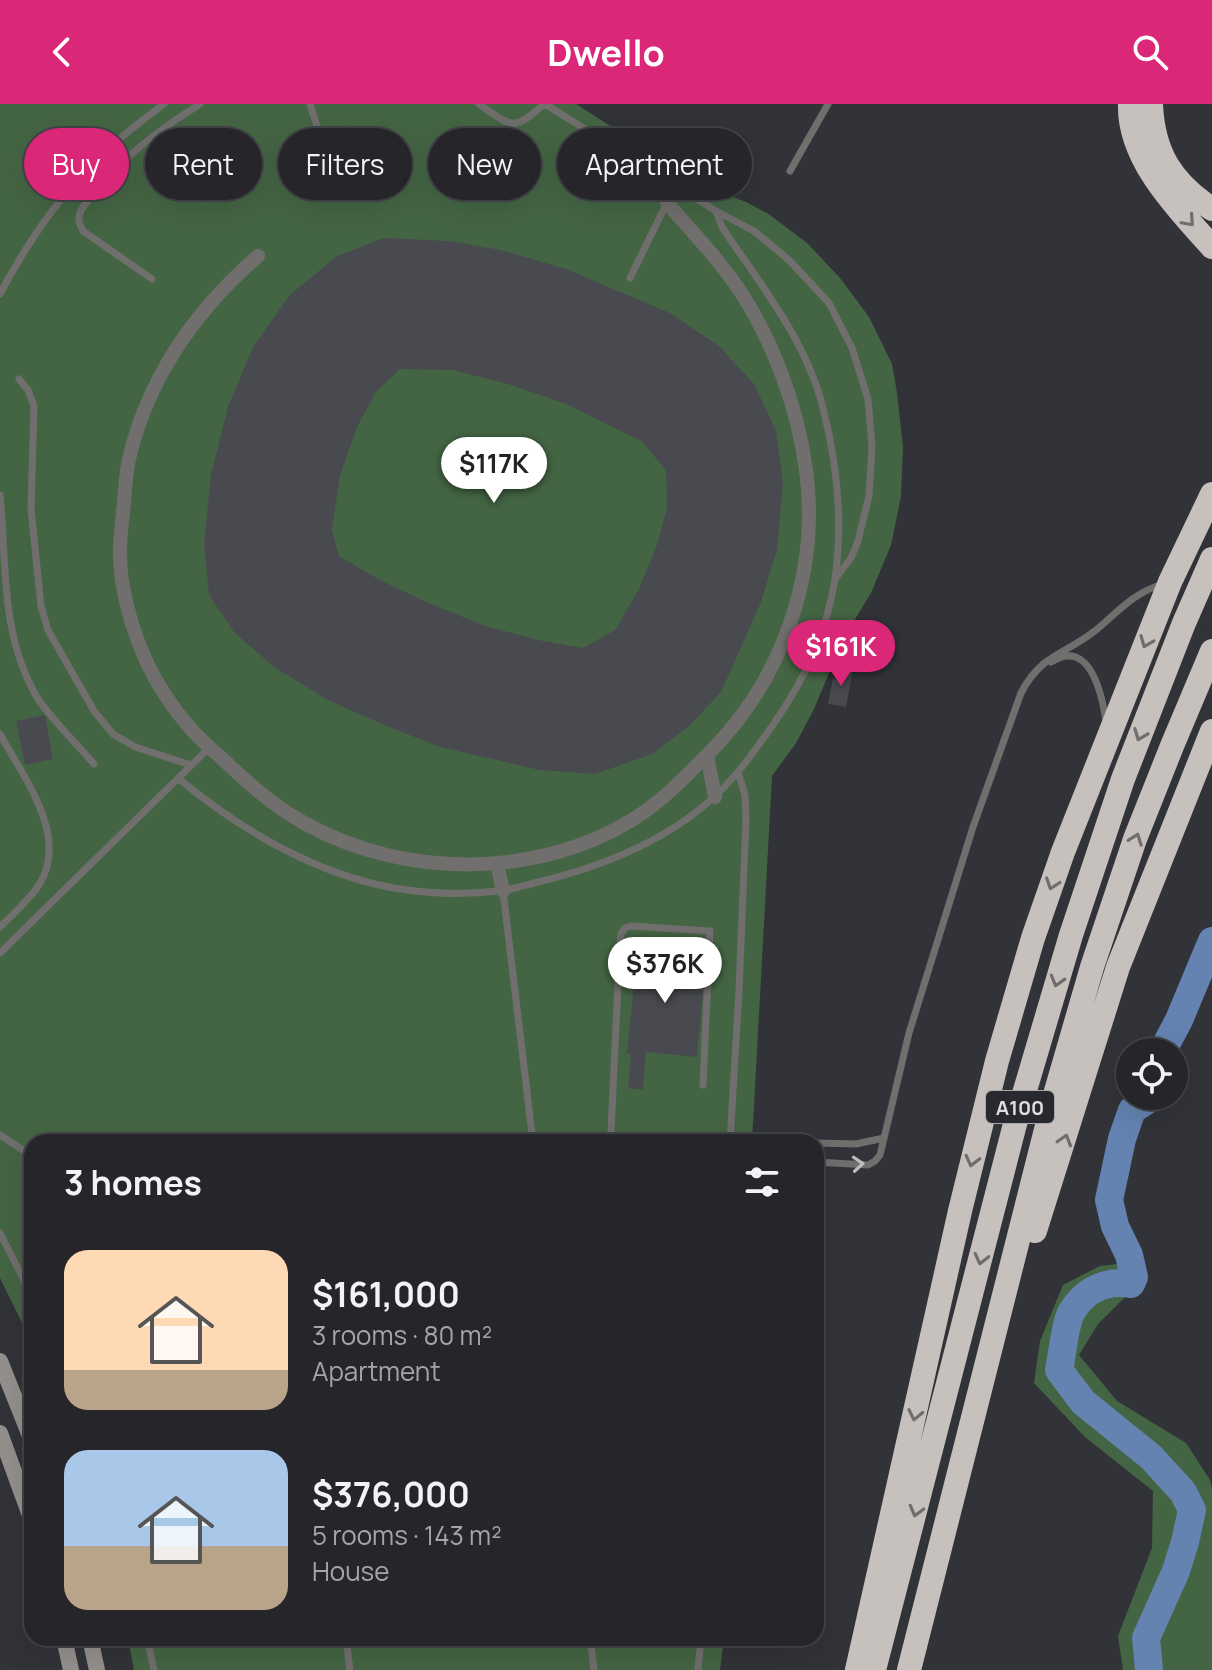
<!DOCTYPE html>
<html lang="en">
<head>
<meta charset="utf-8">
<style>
	:root { --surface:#26262a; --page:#2e2e32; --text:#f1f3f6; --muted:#a4a5a8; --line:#424347; --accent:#db2777 }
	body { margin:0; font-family:Manrope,sans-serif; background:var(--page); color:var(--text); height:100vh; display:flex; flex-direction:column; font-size:30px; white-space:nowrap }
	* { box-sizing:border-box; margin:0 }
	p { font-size:26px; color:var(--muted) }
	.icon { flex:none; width:44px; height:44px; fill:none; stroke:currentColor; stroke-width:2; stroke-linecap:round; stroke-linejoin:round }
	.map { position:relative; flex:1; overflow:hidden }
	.side { position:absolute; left:24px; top:1030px; width:800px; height:512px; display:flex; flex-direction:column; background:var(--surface); border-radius:24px; box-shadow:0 8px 32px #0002,0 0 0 2px var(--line) }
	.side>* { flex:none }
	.guide { position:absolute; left:24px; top:24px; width:800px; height:72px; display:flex; gap:16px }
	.buttons { position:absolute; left:1116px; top:934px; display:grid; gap:16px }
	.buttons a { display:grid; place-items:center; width:72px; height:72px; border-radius:50%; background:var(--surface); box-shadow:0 8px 32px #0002,0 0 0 2px var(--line); font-size:40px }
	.price { position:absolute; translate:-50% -68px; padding:0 18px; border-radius:28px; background:#fff; color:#222; font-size:26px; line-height:52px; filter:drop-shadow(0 2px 4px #0008) }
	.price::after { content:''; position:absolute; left:50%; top:48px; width:24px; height:18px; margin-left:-12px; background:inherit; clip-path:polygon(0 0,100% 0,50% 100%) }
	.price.selected { background:var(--accent); color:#fff }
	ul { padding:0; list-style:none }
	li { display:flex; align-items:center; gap:24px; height:200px; padding:0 40px }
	li span { display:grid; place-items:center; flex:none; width:224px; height:160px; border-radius:24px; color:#555 }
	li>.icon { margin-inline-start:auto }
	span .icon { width:96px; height:96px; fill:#fffc; stroke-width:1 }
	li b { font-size:34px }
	h2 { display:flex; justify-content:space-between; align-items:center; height:96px; padding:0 40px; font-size:34px }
	.pill { padding:0 28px; border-radius:36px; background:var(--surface); box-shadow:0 8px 32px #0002,0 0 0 2px var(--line); font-size:28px; line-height:72px }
	.pill.selected { background:var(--accent); color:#fff }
	header { display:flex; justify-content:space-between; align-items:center; height:104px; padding:0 40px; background:var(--accent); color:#fff; font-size:36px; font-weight:700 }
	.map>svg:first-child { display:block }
	.green { fill:#446544 }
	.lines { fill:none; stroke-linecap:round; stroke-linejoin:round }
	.river { stroke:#6483b1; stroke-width:28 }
	.building { fill:#494a4f; fill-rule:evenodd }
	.lane { stroke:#716f6d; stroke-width:7 }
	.street { stroke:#716f6d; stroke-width:14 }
	.secondary { stroke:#94908e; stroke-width:16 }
	.highway { stroke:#c7c1bd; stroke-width:24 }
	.oneway { stroke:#706d6e }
	.oneway2 { stroke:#bdbdbe }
	.labels { text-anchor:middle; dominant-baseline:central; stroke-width:8; stroke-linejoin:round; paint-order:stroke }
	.shield { fill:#28292e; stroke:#a7a8ab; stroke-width:2 }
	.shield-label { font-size:20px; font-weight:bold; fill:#dddee1 }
</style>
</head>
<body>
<header><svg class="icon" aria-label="back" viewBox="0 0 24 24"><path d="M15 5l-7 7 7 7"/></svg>Dwello<svg class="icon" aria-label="search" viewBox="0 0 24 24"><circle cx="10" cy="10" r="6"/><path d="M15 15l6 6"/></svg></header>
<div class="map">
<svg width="1212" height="1566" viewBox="0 0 1212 1566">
	<rect width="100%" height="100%" fill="#323338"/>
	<path class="green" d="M0,0H576L659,53L689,76L746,98L767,109L807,139L840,174L869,213L892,260L897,289L903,343L901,392L891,441L871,489L844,533L814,605L796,639L772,672L752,1038H32V1239L0,1174Z
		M1117,1160L1133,1185L1098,1220L1079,1251L1117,1297L1186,1339L1210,1376L1212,1385V1566H1123L1118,1532L1152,1444L1153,1387L1085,1333L1034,1279L1040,1237L1063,1181L1100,1162Z
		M128,1534H724L720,1566H134Z"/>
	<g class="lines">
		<path class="river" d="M1162,948L1179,916L1212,837
			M1149,1566L1146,1534L1176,1467L1185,1438L1192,1406L1183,1388L1151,1353L1083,1298L1059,1266C1062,1252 1065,1220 1071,1209C1084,1186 1106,1176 1131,1180L1134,1173L1129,1151L1115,1122L1109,1096L1122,1035L1132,1006L1146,997L1150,992"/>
	</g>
	<path class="building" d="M384,134L449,137L501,146L566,165L670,209L719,242L754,280L776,327L783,379L777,446L761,498L721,588L687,624L652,650L595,670L540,666L440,643L382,620L328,596L274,563L234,528L209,491L204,440L211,371L228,303L253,243L290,191L337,152ZM400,265L452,266L508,280L566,300L643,338L666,367L667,404L657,441L639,485L615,526L583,544L538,536L485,522L426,498L378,475L339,452L332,426L340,371L358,321L376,288Z
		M839,563L853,566L846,603L828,600L833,574L837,575Z
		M45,611L53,655L25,661L16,617Z
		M638,838L670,841L667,878L685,879L686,871L673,870L675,840L707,843L697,953L646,948L643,986L628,984L631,950H627Z"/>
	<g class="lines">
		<path class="lane" d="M310,0L323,41
			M479,0C511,22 513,29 544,0
			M545,0L716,107L754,127L789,156L829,199L852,244L868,295L872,343L869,392L858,437L851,454L835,475
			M790,67L828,0
			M630,174L675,82
			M152,175L83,127C80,121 77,116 80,109C82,102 90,95 95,89C124,52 160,25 200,0
			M0,190C27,139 59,91 102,51C121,32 143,16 164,0
			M19,275L28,286L34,302L31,405L41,502L48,526L94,607L113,630L135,643L191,661
			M0,391C7,463 0,531 38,595C54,618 76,639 94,660
			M1051,558C1090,533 1102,591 1106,617
			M0,630C23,673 70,732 39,781C28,797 13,810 0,823
			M178,674C239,725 315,770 394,784C429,790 464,791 498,787C511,786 523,782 534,779C598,764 666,738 715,692C738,671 755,646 773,621C803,578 827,527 835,475C843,419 837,359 823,304C806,236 760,180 722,123L716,107
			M503,787L533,1038
			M0,849L209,644
			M0,1031L32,1052
			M730,1033L804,1038
			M616,1038L612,1033L611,1027L620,838L621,830L625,824L631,822L710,827L703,981
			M730,1038L739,887L746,715L745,691L738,668
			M816,1039L856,1040L884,1034
			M816,1058L868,1061L875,1057L880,1051L909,929L973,723L1021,589C1042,549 1065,551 1096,526C1119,507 1133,489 1163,480
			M0,1129L32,1192
			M147,1534L154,1566
			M346,1534L350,1566
			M590,1534L594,1566
			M698,1566L701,1534"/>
		<path class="street" d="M258,152C196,206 148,274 129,355C126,369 125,384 124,399C121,425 118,450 122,477C131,532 154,584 192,626C203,639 217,649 230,662C253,684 277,704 306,720C404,774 536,775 632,716C663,697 686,672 711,647C783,574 820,468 806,366C798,305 774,239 740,187C719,156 692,127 667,99
			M707,651L715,693
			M497,759L503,787"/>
		<path class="secondary" d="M0,1257L32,1337
			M0,1329L32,1417
			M64,1534L71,1566
			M90,1534L97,1566"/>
		<path class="highway" d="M1130,0C1128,55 1178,105 1212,143
			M1151,0C1153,49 1172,79 1212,105
			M1035,1127L1118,863L1212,627
			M857,1566L960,1107L997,957L1033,834L1063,748L1170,478L1212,390
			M874,1566L1015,1020L1071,831L1123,675L1184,519L1212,455
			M909,1566L1054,994L1092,863L1135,735L1172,642L1212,547"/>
	</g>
	<defs><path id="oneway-chevron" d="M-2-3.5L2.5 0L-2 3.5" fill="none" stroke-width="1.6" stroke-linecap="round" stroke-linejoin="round" transform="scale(2)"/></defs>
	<g class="oneway">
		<use href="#oneway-chevron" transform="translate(1189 117) rotate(48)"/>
		<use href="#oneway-chevron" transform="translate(1146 538) rotate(112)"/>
		<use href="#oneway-chevron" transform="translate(1140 631) rotate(111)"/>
		<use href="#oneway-chevron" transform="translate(1136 735) rotate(-70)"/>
		<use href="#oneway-chevron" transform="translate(1052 780) rotate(109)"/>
		<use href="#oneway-chevron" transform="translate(1057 877) rotate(106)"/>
		<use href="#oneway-chevron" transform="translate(1065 1036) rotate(-73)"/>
		<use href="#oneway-chevron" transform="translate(972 1057) rotate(104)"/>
		<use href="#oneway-chevron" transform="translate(981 1155) rotate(104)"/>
		<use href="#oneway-chevron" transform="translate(915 1311) rotate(102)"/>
		<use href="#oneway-chevron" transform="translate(916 1407) rotate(105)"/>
	</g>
	<use class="oneway2" href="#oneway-chevron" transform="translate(858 1060) rotate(-4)"/>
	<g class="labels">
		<rect class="shield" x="986" y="987" width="68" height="32" rx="6"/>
		<g class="shield-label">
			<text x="1020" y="1003">A100</text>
		</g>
	</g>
</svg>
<div class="buttons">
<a><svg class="icon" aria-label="locate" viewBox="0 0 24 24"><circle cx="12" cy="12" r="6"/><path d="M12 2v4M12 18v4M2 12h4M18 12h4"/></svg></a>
</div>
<b class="price" style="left:494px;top:401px">$117K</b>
<b class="price selected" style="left:841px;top:584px">$161K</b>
<b class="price" style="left:665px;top:901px">$376K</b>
<div class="guide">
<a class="pill selected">Buy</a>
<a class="pill">Rent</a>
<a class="pill">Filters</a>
<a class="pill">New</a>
<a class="pill">Apartment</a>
</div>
<section class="side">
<h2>3 homes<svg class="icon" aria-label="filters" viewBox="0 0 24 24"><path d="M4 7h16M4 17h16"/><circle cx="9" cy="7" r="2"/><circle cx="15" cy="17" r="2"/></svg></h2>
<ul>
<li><span style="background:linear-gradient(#ffd9b3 75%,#b9a48a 0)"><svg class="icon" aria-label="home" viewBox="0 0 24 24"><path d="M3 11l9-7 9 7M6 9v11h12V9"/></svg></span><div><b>$161,000</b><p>3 rooms · 80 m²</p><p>Apartment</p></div></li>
<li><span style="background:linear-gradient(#a9c7e8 60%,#b9a48a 0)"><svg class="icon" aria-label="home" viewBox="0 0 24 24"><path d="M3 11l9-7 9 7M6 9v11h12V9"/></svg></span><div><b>$376,000</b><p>5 rooms · 143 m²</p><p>House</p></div></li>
</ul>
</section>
</div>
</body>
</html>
